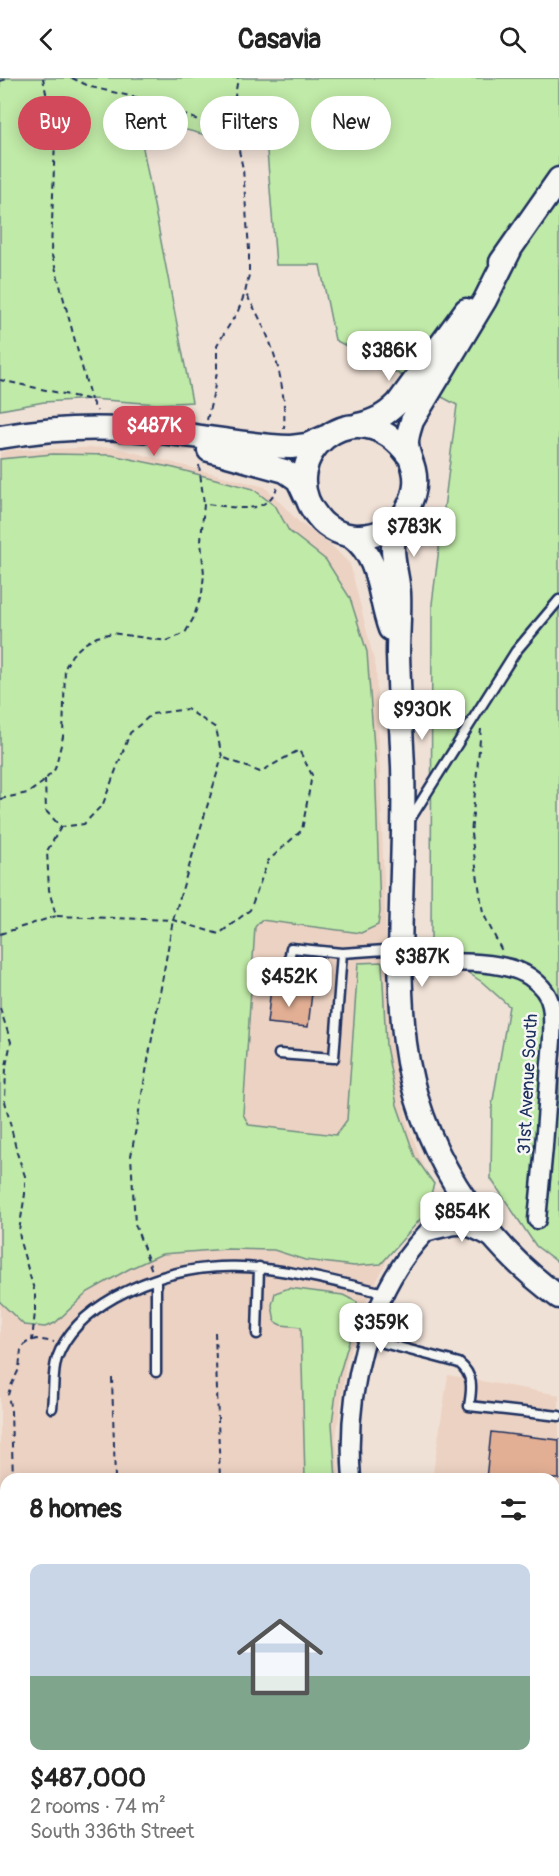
<!DOCTYPE html>
<html lang="en">
<head>
<meta charset="utf-8">
<style>
	:root { --surface:#fff; --page:#f6f6f6; --text:#222; --muted:#767676; --accent:#d1495b }
	body { margin:0; font-family:Pangolin,sans-serif; background:var(--page); color:var(--text); height:100vh; display:flex; flex-direction:column; font-size:22px; white-space:nowrap }
	* { box-sizing:border-box; margin:0 }
	p { font-size:20px; color:var(--muted) }
	.icon { flex:none; width:33px; height:33px; fill:none; stroke:currentColor; stroke-width:2; stroke-linecap:round; stroke-linejoin:round }
	.map { position:relative; flex:1; overflow:hidden }
	.panel { position:absolute; left:0px; top:1395px; width:560px; height:404px; display:flex; flex-direction:column; background:var(--surface); border-radius:18px 18px 0 0; box-shadow:0 3px 15px #0003 }
	.panel>* { flex:none }
	.top-card { position:absolute; left:18px; top:18px; width:524px; height:54px; display:flex; gap:12px }
	.price { position:absolute; translate:-50% -51px; padding:0 14px; border-radius:12px; background:#fff; color:#222; font-size:20px; line-height:39px; filter:drop-shadow(0 2px 3px #0008) }
	.price::after { content:''; position:absolute; left:50%; top:36px; width:18px; height:14px; margin-left:-9px; background:inherit; clip-path:polygon(0 0,100% 0,50% 100%) }
	.price.on { background:var(--accent); color:#fff }
	ul { padding:0; list-style:none }
	li { display:grid; align-content:center; gap:12px; height:318px; padding:0 30px }
	li span { display:grid; place-items:center; height:186px; border-radius:12px; color:#555 }
	li>.icon { margin-inline-start:auto }
	span .icon { width:108px; height:108px; fill:#fffc; stroke-width:1 }
	li b { font-size:26px }
	h2 { display:flex; justify-content:space-between; align-items:center; height:72px; padding:0 30px; font-size:26px }
	.chip { padding:0 21px; border-radius:27px; background:var(--surface); box-shadow:0 3px 15px #0003; font-size:21px; line-height:54px }
	.chip.on { background:var(--accent); color:#fff }
	header { display:flex; justify-content:space-between; align-items:center; height:78px; padding:0 30px; background:var(--surface); font-size:27px; font-weight:700 }
	.map>svg:first-child { display:block }
	.built { fill:#ecd2c2 }
	.green { fill:#c0eaa7; stroke:#6e8c82; stroke-width:1.5 }
	.building { fill:#e2af94; stroke:#1b2f5e; stroke-width:1.5 }
	.lines { fill:none; stroke-linecap:round; stroke-linejoin:round }
	.lane-casing { stroke:#1b2f5e; stroke-width:13 }
	.street-casing { stroke:#1b2f5e; stroke-width:21 }
	.secondary-casing { stroke:#1b2f5e; stroke-width:27 }
	.path { stroke:#1b2f5e; stroke-width:2; stroke-dasharray:6 4.5; stroke-linecap:butt }
	.lane { stroke:#f6f6f2; stroke-width:8 }
	.street { stroke:#f6f6f2; stroke-width:16 }
	.secondary { stroke:#f6f6f2; stroke-width:22 }
	.labels { text-anchor:middle; dominant-baseline:central; stroke-width:5; stroke-linejoin:round; paint-order:stroke }
	.street-label { font-size:18px; fill:#1b2f5e; stroke:#f6f6f2 }
</style>
</head>
<body>
<header><svg class="icon" aria-label="back" viewBox="0 0 24 24"><path d="M15 5l-7 7 7 7"/></svg>Casavia<svg class="icon" aria-label="search" viewBox="0 0 24 24"><circle cx="10" cy="10" r="6"/><path d="M15 15l6 6"/></svg></header>
<div class="map">
<svg width="559" height="1798" viewBox="0 0 559 1798">
	<rect width="100%" height="100%" fill="#f0e1d6"/>
	<filter id="ink" filterUnits="userSpaceOnUse"><feTurbulence type="fractalNoise" baseFrequency=".0167" numOctaves="2"/><feDisplacementMap in="SourceGraphic" scale="12" xChannelSelector="R" yChannelSelector="G"/><feConvolveMatrix kernelMatrix="1 2 1 2 8 2 1 2 1" color-interpolation-filters="sRGB"/></filter>
	<g filter="url(#ink)">
		<path class="built" d="M113,369L265,409L298,443L333,469L350,486L376,590L390,963L408,1047L436,1120L399,1159L362,1232L346,1286L336,1361L340,1401H6V1792L324,1793L321,1798H0V375L10,372Z
			M448,1297L559,1317V1798H387V1792H554V1401H432Z"/>
		<path class="green" d="M0,0H559V1185L536,1168L491,1101L492,1028L509,928L482,904L431,870L432,526L457,327L335,262L320,187H276L267,73L137,39L192,324L157,326L91,321L44,324L0,332Z
			M53,376L111,377L174,390L253,411L276,429L289,453L326,482L350,520L367,574L375,683L380,834L378,847L361,855L261,842L255,849L243,1036L249,1047L336,1057L347,1042L358,885L382,884L386,968L397,1027L415,1079L434,1106L425,1136L381,1186L354,1188L305,1182L274,1172L227,1171L162,1176L129,1191L88,1214L55,1245L45,1249L24,1247L0,1224V381Z
			M289,1210L343,1217L357,1224L358,1233L338,1301L332,1345L336,1401H305L301,1249L281,1247L275,1244L272,1227L275,1215Z
			M6,1739V1792L317,1793L315,1798H0V1740Z"/>
		<path class="building" d="M271,910L312,915L308,949L267,945Z
			M491,1354L559,1362V1401H486Z"/>
		<g class="lines">
			<defs>
				<path id="lane" d="M409,743L516,573L559,522
					M286,906L291,870L342,875L400,871
					M279,976L334,980L342,875
					M156,1201V1294
					M257,1256L259,1189
					M368,1261L459,1285C474,1297 472,1311 469,1328L559,1338
					M52,1330C54,1315 52,1295 57,1280C67,1252 90,1233 115,1219C210,1167 286,1193 385,1215
					M349,1792L388,1798"/>
				<path id="street" d="M401,885C435,885 502,879 530,899C540,906 549,916 551,928C555,952 550,977 549,1001C546,1048 542,1095 537,1142
					M429,1154C462,1145 462,1145 492,1161
					M352,1401C345,1318 367,1217 426,1155C438,1143 451,1132 465,1122
					M334,1798L336,1792"/>
				<path id="secondary" d="M501,184L559,101
					M358,347C375,343 385,338 398,325L466,232
					M0,359C55,349 113,348 169,355C209,359 250,368 291,369L307,367L325,359
					M209,372L285,393L298,402L305,417
					M408,377C356,306 270,381 318,439C327,451 343,458 358,458C378,458 397,449 407,431C414,419 417,405 414,392C412,383 407,375 407,365C407,357 410,350 412,343L485,222L510,172
					M398,444C396,452 393,461 393,470C393,485 398,500 399,515C400,535 398,555 398,575C399,612 401,650 403,688C406,780 394,873 405,965C418,1066 477,1160 559,1219
					M351,458C381,480 378,519 390,551"/>
			</defs>
			<use href="#lane" class="lane-casing"/>
			<use href="#street" class="street-casing"/>
			<use href="#secondary" class="secondary-casing"/>
			<path class="path" d="M43,0L55,60L51,174L91,322
				M72,0L91,9L147,22L229,54L238,0
				M0,3L10,0
				M229,54L238,68L243,91L249,171V197L245,215C271,255 287,304 284,351
				M0,302L91,322L97,333
				M207,342L214,313L217,293V267L238,233L245,215
				M199,387L204,426
				M481,651L471,756L483,835L502,873
				M45,701L46,733L61,749L84,746L103,726L130,655L152,636L187,631L216,650L222,679L173,842L131,1078L135,1146L152,1193
				M0,721L28,715L42,705L55,691L63,659L65,590L72,577L84,566L97,559L112,555L167,563L185,555L193,541L202,515L204,496L201,463L204,426C230,427 264,441 277,410
				M61,749L47,773L49,812L56,838L173,842L219,856L250,832L268,783L302,752L312,697L299,672L260,694L222,679
				M0,856L56,838
				M0,930L11,964L6,988L5,1023L17,1075L25,1098V1116L19,1153L21,1167L35,1215V1234L32,1263
				M215,1254L220,1401
				M112,1300L115,1401
				M13,1401L11,1333L8,1317L10,1310L19,1291L21,1272L26,1265L36,1261L54,1264
				M2,1594H6"/>
			<use href="#lane" class="lane"/>
			<use href="#street" class="street"/>
			<use href="#secondary" class="secondary"/>
		</g>
	</g>
	<g class="labels">
		<g class="street-label">
			<text transform="translate(528 1006) rotate(-87)">31st Avenue South</text>
		</g>
	</g>
</svg>
<b class="price" style="left:389px;top:304px">$386K</b>
<b class="price on" style="left:154px;top:379px">$487K</b>
<b class="price" style="left:414px;top:480px">$783K</b>
<b class="price" style="left:422px;top:663px">$930K</b>
<b class="price" style="left:422px;top:910px">$387K</b>
<b class="price" style="left:289px;top:930px">$452K</b>
<b class="price" style="left:462px;top:1165px">$854K</b>
<b class="price" style="left:381px;top:1276px">$359K</b>
<div class="top-card">
<a class="chip on">Buy</a>
<a class="chip">Rent</a>
<a class="chip">Filters</a>
<a class="chip">New</a>
</div>
<section class="panel">
<h2>8 homes<svg class="icon" aria-label="filters" viewBox="0 0 24 24"><path d="M4 7h16M4 17h16"/><circle cx="9" cy="7" r="2"/><circle cx="15" cy="17" r="2"/></svg></h2>
<ul>
<li><span style="background:linear-gradient(#c9d6e8 60%,#7fa58c 0)"><svg class="icon" aria-label="home" viewBox="0 0 24 24"><path d="M3 11l9-7 9 7M6 9v11h12V9"/></svg></span><div><b>$487,000</b><p>2 rooms · 74 m²</p><p>South 336th Street</p></div></li>
</ul>
</section>
</div>
</body>
</html>
